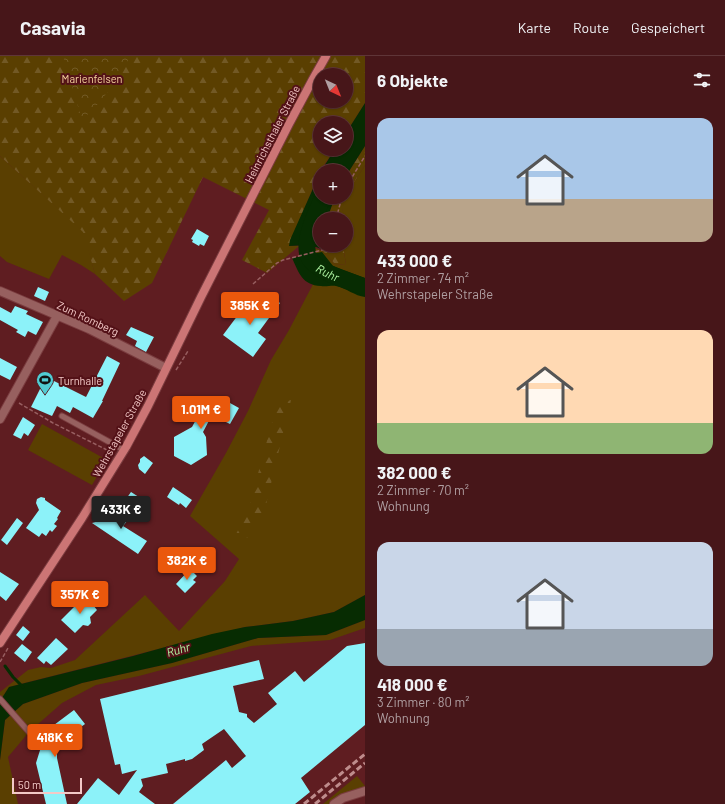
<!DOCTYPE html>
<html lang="de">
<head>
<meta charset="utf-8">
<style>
	:root { --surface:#471619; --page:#4e1f22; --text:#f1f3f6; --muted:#b09fa2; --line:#5f3538; --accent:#ea580c }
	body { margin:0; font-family:Barlow,sans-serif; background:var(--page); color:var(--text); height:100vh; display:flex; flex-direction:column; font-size:15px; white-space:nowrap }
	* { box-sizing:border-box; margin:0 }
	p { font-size:13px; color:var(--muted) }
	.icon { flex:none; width:22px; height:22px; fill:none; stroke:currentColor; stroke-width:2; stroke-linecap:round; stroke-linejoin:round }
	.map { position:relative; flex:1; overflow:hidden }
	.panel { display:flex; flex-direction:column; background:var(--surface); width:360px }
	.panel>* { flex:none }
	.needle { width:26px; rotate:137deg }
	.buttons { position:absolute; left:313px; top:12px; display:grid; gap:8px }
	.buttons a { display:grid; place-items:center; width:40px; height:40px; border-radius:50%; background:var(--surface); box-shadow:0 1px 3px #0004,0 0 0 1px var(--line); font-size:20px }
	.scale { position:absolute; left:12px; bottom:10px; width:70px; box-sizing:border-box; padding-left:4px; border:2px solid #f3c9c7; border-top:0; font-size:11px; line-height:14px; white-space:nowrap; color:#f3c9c7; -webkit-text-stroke:3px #531117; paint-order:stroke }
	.price { position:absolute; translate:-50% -34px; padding:0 9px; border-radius:4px; background:var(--accent); color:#fff; font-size:13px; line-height:26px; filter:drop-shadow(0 1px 2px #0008) }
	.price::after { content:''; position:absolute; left:50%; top:24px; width:12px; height:9px; margin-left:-6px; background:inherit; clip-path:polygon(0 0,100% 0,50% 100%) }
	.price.on { background:#222; color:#fff }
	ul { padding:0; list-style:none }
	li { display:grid; align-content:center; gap:8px; height:212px; padding:0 12px }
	li span { display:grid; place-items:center; height:124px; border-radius:12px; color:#555 }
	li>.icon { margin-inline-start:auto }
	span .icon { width:72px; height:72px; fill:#fffc; stroke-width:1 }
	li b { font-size:17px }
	h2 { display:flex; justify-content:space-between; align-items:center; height:48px; padding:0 12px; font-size:17px }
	header { display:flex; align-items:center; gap:24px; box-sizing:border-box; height:56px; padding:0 20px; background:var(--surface); border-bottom:1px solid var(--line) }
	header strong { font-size:19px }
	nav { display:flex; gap:22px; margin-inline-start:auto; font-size:14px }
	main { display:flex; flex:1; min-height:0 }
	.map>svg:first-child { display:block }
	.grass { fill:#5a3f01 }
	.forest { fill:url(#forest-firs); fill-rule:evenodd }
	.park { fill:url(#park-crowns) }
	.water { fill:#072c02 }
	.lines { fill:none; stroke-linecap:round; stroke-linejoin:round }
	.stream { stroke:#072c02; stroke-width:3 }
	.river { stroke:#072c02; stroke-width:17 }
	.building { fill:#8cf2f9 }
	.lane-casing { stroke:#7a3c3f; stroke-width:7 }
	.street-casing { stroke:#7a3c3f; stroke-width:10 }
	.secondary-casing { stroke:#7a3c3f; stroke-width:10 }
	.path { stroke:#975e60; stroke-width:1.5; stroke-dasharray:4 2; stroke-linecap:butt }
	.lane { stroke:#97605f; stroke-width:5 }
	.street { stroke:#97605f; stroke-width:8 }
	.secondary { stroke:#cc7575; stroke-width:8 }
	.rail { stroke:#be8c8c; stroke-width:3; stroke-dasharray:6 3; stroke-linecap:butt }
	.labels { text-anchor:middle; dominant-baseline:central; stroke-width:4; stroke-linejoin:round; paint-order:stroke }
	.park-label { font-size:11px; fill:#f7d7a1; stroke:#531117 }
	.street-label { font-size:11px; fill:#f3c9c7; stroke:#531117 }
	.poi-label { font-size:11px; fill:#f3c9c7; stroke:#531117; text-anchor:start }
	.water-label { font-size:12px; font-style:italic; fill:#b3faa7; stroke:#531117 }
</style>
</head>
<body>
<header>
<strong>Casavia</strong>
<nav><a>Karte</a><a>Route</a><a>Gespeichert</a></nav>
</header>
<main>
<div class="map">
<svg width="365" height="748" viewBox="0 0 365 748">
	<defs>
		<pattern id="forest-firs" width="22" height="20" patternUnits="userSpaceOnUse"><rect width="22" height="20" fill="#5a3f01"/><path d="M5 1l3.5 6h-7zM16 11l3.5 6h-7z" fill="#725925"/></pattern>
		<pattern id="park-crowns" width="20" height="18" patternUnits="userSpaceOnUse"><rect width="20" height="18" fill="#5a3f01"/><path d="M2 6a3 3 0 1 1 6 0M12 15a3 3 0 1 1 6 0" fill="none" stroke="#725925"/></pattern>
	</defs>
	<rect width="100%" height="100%" fill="#5f1d21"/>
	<path class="grass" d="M0,100L84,176L95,218L81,209L62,199L49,223L7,206L0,200Z
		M365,109V539L334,556L293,565L245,571L9,631L0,645V636L28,614L41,611L51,612L75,604L145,539L179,575L225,525L239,503L190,460L226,397L248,355L271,304L289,274L321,213L311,191L323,195L335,208L346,209L343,189H346V163H341L344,142L346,141V139Z
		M42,368L107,404L92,429L28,394Z
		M365,564V572L330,584L251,590L139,620L96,629L62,647L29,676L8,701L18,748H0V704L5,664L23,648L82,627L172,607L258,582L326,579Z
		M357,720L365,730V732L331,748H323Z"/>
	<path class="forest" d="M0,0H365V47L346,77V67H320V93H335L320,115L289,190H299L267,217L242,204L269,154L203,121L152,227L124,245L95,218L83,176L0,100ZM320,19H346V45H320Z
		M365,90V109L346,139V120Z
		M335,141H345L341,163H327Z
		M322,189H343L346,209L335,208L323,195Z
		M291,344L264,457L248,482L236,478L247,458L277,348Z"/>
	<path class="park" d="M63,0H130L119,22L98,48L82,64Z"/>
	<path class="water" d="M365,47V90L346,120V115H321L335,93H346V77Z
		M320,117V141H335L327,163H320V189H322V193L310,189L289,190L290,184Z
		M322,196L333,210L365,222V241C355,240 346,232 336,230C332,229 326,231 321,230C302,229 299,217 292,202Z
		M365,539V564L326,579L258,582L172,607L82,627L23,648L5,664L0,704V645L9,631L133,600L212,578L245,571L293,565L334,556Z"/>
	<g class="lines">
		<path class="stream" d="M5,610L13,621L23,631"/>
		<path class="river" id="s1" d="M323,141C317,155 300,189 310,203C319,217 350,225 365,231"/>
	</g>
	<path class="building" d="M197,173L209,180L204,190L200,188L199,190L192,186L193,184L191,183Z
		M38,231L49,236L45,245L34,240Z
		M273,242L280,247L258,277L266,283L253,301L223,279L250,243L265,254Z
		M15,250L28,255L26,258L43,266L36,279L28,275L25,281L16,276L18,274L0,264V251L11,257Z
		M131,271L154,281L146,296L135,290L137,285L126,279Z
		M107,300L120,307L102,345H103L93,362L73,351L70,357L57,350L52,360L31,351L46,321L86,341Z
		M0,302L17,311L10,324L0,319Z
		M201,340L217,349L221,342L239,352L230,368L212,359L203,376L206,381L207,399L191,409L174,400V381L192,371L198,360L192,357Z
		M23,361L35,369L28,380L24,377L21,383L13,379Z
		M144,400L153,407L145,418L139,413L138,409L140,406V403Z
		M173,431L192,444L186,452L180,447L179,449L167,441Z
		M131,436L142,443L137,450L126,443Z
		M41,441L45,442V444L61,455L57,462L58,463L54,468L57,470L52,476L50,474L46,480L42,477L39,481L26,472L39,454L36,447L37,443Z
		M110,451L126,461L128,464L123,470L147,485L138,498L92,467L106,463L104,459Z
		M17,462L23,467L7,489L1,484Z
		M190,513L197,520L193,524L196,526L185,537L176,528Z
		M0,516L19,528L6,545L0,540Z
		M84,541L88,545L94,544L93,549L97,554L90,561L91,567L88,570L83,569L75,577L61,564Z
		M23,570L30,576L23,585L16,579Z
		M56,582L68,593L51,609L46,605L44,608L37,602Z
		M365,587V669L301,722L310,736L295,748H173L226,704L232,712L246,700L224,673L202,688L204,694L192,703L185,705V703L166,708L168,717L141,723L143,730L139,736L155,748H77L98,722L119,739L137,714L122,718L120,708L115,709L100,643L259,604L264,623L233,630L239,656L247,658V661L254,667L277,648L268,637L295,615L304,626L347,590Z
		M22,588L32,596L25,606L14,597Z
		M74,654L85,668L57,689V702L67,748H46L36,707L46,675Z"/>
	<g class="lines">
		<defs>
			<path id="lane" d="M62,360L124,394
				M0,643L29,676"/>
			<path id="street" d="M0,235L89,273L166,312
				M0,363L57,260
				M334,748L343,742L365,735"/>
			<path id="secondary" d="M0,587L82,462L126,391L148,350L201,241L289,68L313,23L326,0"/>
		</defs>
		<use href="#lane" class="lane-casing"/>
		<use href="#street" class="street-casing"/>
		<use href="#secondary" class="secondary-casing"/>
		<path class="path" d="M346,131L365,100
			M336,163L342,141
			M253,228L277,207L283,204L330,192V189
			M176,314L188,295
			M19,347L53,367L111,396
			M0,606L8,592"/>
		<use href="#lane" class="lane"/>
		<use href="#street" class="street"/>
		<use href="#secondary" class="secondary"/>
		<path class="rail" d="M304,748L365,698
			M315,748L365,707"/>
	</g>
	<defs>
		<symbol id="stadium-pin" viewBox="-11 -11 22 30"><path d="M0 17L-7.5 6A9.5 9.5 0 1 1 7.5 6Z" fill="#51ccd3" stroke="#531117"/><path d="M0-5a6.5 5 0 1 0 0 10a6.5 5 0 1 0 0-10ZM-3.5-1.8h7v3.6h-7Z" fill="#111"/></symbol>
	</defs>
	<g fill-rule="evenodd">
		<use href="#stadium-pin" x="35" y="314" width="20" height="27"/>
	</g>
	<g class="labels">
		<g class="park-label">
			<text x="92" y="22">Marienfelsen</text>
		</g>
		<g class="street-label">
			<text transform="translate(272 78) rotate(-63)">Heinrichsthaler Straße</text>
			<text transform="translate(88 262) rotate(25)">Zum Romberg</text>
			<text transform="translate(119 377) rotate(-61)">Wehrstapeler Straße</text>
		</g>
		<g class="poi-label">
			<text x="58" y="324">Turnhalle</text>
		</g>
		<g class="water-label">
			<text stroke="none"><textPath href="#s1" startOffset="88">Ruhr</textPath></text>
			<text transform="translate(178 593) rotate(-16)">Ruhr</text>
		</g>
	</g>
</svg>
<div class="buttons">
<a><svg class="needle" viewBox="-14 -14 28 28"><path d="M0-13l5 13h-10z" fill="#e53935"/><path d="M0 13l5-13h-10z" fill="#b09fa2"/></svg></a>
<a><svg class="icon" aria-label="layers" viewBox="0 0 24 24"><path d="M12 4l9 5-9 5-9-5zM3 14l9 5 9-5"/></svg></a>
<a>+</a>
<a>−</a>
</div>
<div class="scale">50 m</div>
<b class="price" style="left:250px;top:270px">385K €</b>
<b class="price" style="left:201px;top:374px">1.01M €</b>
<b class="price on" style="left:121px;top:474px">433K €</b>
<b class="price" style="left:187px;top:525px">382K €</b>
<b class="price" style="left:80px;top:559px">357K €</b>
<b class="price" style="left:55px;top:702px">418K €</b>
</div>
<section class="panel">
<h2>6 Objekte<svg class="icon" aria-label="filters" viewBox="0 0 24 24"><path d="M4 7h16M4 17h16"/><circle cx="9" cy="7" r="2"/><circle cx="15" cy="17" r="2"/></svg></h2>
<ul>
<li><span style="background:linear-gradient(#a9c7e8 65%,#b9a48a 0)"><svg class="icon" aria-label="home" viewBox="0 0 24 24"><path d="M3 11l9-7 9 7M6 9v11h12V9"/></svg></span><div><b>433 000 €</b><p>2 Zimmer · 74 m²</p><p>Wehrstapeler Straße</p></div></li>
<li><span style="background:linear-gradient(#ffd9b3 75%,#8fb573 0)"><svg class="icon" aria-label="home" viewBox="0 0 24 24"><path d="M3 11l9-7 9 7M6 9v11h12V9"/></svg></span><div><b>382 000 €</b><p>2 Zimmer · 70 m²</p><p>Wohnung</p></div></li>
<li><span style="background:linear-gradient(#c9d6e8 70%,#9aa5b1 0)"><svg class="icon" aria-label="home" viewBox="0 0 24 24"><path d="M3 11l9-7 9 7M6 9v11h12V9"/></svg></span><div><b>418 000 €</b><p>3 Zimmer · 80 m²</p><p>Wohnung</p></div></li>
</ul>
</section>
</main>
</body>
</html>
